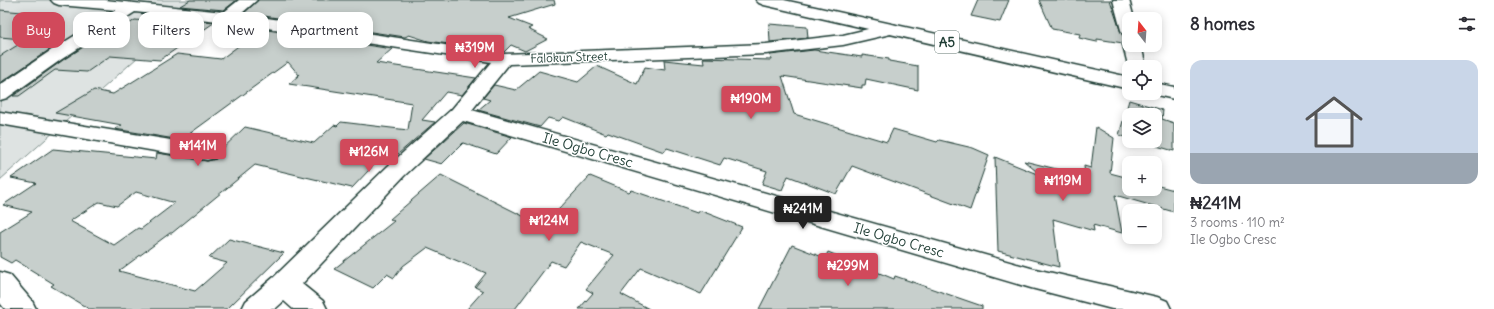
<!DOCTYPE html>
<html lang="en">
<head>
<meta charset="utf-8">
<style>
	:root { --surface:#fff; --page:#f7f7f7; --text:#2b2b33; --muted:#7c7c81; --line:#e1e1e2; --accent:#d1495b }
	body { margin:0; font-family:Delius,sans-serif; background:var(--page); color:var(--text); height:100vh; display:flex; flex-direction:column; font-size:15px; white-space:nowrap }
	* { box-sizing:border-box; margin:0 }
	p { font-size:13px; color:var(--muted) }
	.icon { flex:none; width:22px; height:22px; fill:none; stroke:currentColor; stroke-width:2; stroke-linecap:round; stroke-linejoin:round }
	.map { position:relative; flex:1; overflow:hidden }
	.sheet { display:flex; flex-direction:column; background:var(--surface); width:320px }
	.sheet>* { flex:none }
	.hud { position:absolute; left:12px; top:12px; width:380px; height:36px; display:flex; gap:8px }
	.needle { width:26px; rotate:343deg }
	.tools { position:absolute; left:1122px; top:12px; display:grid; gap:8px }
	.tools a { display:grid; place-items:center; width:40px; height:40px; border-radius:8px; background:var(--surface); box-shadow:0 2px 10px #0003; font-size:20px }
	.price { position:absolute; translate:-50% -34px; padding:0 9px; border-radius:4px; background:var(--accent); color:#fff; font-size:13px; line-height:26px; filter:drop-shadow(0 1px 2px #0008) }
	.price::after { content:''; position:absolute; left:50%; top:24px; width:12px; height:9px; margin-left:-6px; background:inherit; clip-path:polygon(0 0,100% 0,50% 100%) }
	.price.current { background:#222; color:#fff }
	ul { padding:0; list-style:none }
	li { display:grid; align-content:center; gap:8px; height:212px; padding:0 16px }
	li+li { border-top:1px solid var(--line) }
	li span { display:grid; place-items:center; height:124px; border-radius:12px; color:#555 }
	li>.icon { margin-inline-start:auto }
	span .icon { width:72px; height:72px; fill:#fffc; stroke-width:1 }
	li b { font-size:17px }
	h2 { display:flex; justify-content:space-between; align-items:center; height:48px; padding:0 16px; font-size:17px }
	.tag { padding:0 14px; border-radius:12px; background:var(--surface); box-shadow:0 2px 10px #0003; font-size:14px; line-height:36px }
	.tag.current { background:var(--accent); color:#fff }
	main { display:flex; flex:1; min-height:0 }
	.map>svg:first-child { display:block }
	.green { fill:#dee3e2; stroke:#7e908b }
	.building { fill:#c7cfcc; stroke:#1f3d34; fill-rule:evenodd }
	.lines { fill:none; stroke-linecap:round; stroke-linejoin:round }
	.street-casing { stroke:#1f3d34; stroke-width:3 }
	.highway-casing { stroke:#1f3d34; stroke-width:3 }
	.street { fill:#fff; fill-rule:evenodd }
	.highway { fill:#fff; fill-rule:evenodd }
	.labels { text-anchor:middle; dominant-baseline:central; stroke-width:3; stroke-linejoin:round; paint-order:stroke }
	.far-street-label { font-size:12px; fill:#1f3d34; stroke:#fff }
	.shield { fill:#fff; stroke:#627771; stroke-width:1 }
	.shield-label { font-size:13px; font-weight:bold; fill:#1f3d34 }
	.street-label { font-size:14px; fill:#1f3d34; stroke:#fff }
</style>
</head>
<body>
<main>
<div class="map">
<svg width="1174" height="309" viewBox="0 0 1174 309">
	<rect width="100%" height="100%" fill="#fff"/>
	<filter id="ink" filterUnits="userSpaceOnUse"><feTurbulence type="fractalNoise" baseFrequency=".025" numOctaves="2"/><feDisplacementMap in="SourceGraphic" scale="8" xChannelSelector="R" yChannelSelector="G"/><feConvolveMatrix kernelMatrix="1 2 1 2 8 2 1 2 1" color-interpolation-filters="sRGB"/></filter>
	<g filter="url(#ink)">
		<path class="green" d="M0,0H202L0,180Z"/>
		<path class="building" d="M190,0H237L224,10L180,6Z
			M258,0H554L555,4L509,18L532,27L528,29L548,39L525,51L511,45L504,52L428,41L409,35L405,37L244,13Z
			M978,0H1009L1000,22L971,16Z
			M1039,0H1110L1120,30L1125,40L1123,43L1097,39V42L1079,38L1080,34L1052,29Z
			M0,10L43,14L34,18L55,20L22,39L0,37Z
			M164,17L215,22L160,60L110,56L87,72L55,70L19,96H13L63,60L119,24H129L135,20L157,22Z
			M769,24L807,27L808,38L770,42Z
			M261,29L392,49L376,63L476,78L462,95L446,92L422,120L435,122L398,154L387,151L352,188L255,165L172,233H170L119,271L195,291L227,263L209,258L229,239L284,253L227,309H89L51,286L54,284L15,260L11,263L0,257V232L32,212L3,205L36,183L11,178L53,149L156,159L157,153L207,161L216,159L219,152L245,127L314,143L334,125L337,126L341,122L408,130L412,103L289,84L299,75L288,62L181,140L115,129L122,125L55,113L94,90L113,94L177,54L221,59ZM136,192L175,203L141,229L138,228L114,245L70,221L99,202L117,206Z
			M21,43L55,46L0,83V56Z
			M814,50L862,57V55L889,59V61L918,66V90L866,79L865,85H862V88L782,76L794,114L887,142L893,129L937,142L939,140L973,148L989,155L970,210L852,166L836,194L788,176L782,190L762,184L767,171L724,158L720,165L667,148L664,152L608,132L606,134L563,117L559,121L548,118L540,127L478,110L490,100L483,98L494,85L516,90L539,71L578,82L597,66L637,84L645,67L665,70L664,60L704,64L703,58L771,60L770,55Z
			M1129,100L1163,110L1162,119L1174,123V151L1139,141H1155V115H1129V138L1119,135Z
			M464,123L512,137L496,154L463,143L442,164L424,159Z
			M1096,127L1114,138L1110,173L1129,178V189H1155V185L1174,190V212L1115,195L1122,233L1093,225L1094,231L1053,219L1059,267L998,251L995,157L1042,176L1024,161L1085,176L1084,166L1091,168Z
			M441,175L543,226L590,176L629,192L631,190L697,213L699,210L742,227L701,294L641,268L621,294L649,309H579L593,293L586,289L614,255L581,242L564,266L551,261L515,309H467L483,291L475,287L486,273L427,248L403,266L394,278L387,274L373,288L334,269L394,221L390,219Z
			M792,245L825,258L828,252L894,279L895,276L982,306V309H759Z"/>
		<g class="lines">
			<defs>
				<path id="street" d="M51,0H105L224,12L239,0H257L241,14L504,54L766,44L843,35L889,24L895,25L897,29L895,33L843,45L766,54L509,64L472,110L1031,268L1157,297L1167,301L1171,309H1112L1031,288L463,121L404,176L302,284L323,301L327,309H293L284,301L275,309H242L246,301L274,277L388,166L452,109L491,62L227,22L135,12L62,59L7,98L0,100V85L50,51L116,10L59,5L54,3Z
					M1113,0H1129L1134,19H1129V35L1123,34L1121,30Z
					M1126,41H1129V45H1141L1146,67H1129V69L1123,45Z
					M0,112L207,146L215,148L218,153L215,158L207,160L0,124Z
					M0,272L10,275L32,301L36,309H5L0,303Z"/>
				<path id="highway" d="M756,0H784L1129,77V89L764,5L759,3Z
					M1155,83L1174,87V99L1148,93H1155Z"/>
			</defs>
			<use href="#street" class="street-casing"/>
			<use href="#highway" class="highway-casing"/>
			<use href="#street" class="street"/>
			<use href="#highway" class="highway"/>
		</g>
	</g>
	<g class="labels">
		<g class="far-street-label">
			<text transform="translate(569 57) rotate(-2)">Falokun Street</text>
		</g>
		<rect class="shield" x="935" y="31" width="24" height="22" rx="3"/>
		<g class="shield-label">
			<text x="947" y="42">A5</text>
		</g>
		<g class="street-label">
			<text transform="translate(588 150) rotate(16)">Ile Ogbo Cresc</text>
			<text transform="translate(899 240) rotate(16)">Ile Ogbo Cresc</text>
		</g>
	</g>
</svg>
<div class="tools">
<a><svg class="needle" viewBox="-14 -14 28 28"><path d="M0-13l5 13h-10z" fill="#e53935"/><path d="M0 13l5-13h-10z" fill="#7c7c81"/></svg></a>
<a><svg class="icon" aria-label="locate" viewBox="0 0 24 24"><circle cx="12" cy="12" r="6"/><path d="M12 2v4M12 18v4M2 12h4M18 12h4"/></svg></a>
<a><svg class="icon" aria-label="layers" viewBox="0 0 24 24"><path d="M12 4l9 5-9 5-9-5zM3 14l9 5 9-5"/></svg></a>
<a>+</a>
<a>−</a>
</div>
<b class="price" style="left:475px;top:69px">₦319M</b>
<b class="price" style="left:751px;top:120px">₦190M</b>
<b class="price" style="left:198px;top:167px">₦141M</b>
<b class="price" style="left:369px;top:173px">₦126M</b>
<b class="price" style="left:1063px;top:202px">₦119M</b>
<b class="price current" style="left:803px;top:230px">₦241M</b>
<b class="price" style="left:549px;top:242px">₦124M</b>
<b class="price" style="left:848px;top:287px">₦299M</b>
<div class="hud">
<a class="tag current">Buy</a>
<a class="tag">Rent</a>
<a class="tag">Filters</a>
<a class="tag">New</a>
<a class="tag">Apartment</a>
</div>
</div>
<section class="sheet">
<h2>8 homes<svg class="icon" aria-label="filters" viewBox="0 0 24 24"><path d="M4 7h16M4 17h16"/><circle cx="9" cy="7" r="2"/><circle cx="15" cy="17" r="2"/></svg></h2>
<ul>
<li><span style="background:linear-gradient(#c9d6e8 75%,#9aa5b1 0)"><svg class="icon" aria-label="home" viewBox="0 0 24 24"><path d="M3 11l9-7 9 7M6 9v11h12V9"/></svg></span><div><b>₦241M</b><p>3 rooms · 110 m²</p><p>Ile Ogbo Cresc</p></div></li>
</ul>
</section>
</main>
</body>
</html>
